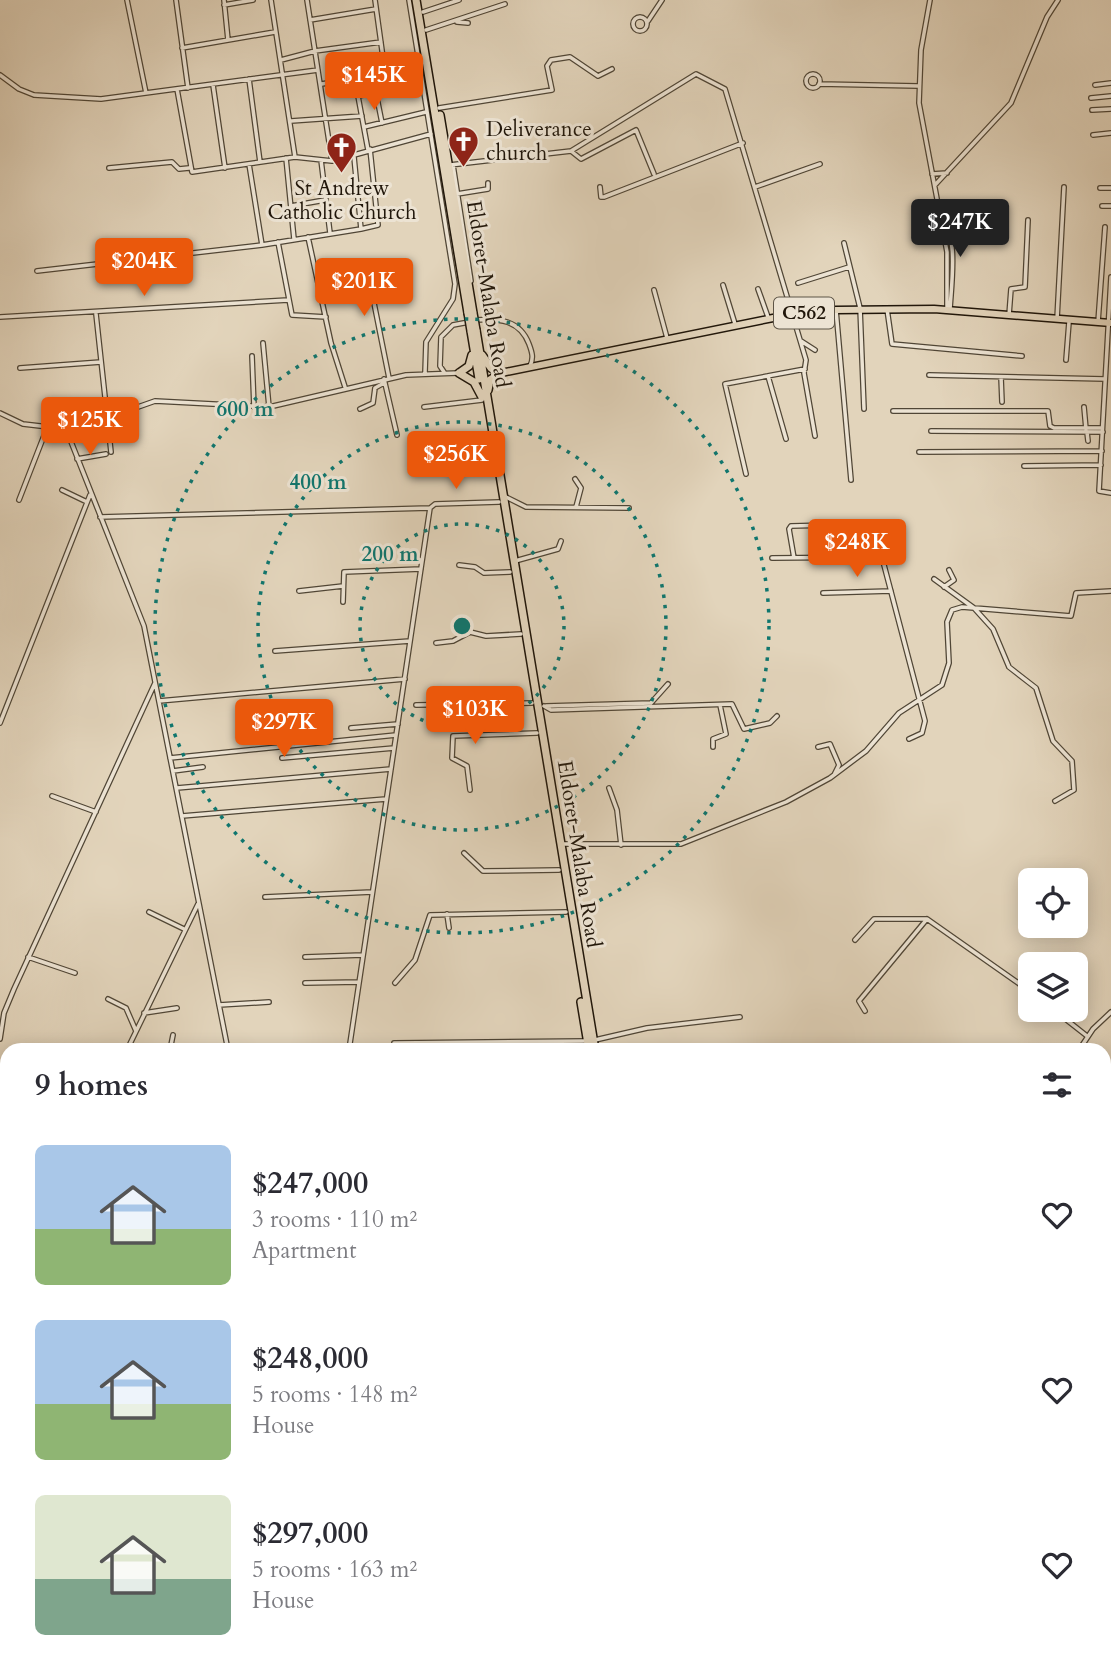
<!DOCTYPE html>
<html lang="en">
<head>
<meta charset="utf-8">
<style>
	:root { --surface:#fff; --page:#f7f7f7; --text:#2b2b33; --muted:#7c7c81; --accent:#ea580c }
	body { margin:0; font-family:Cardo,serif; background:var(--page); color:var(--text); height:100vh; display:flex; flex-direction:column; font-size:26px; white-space:nowrap }
	* { box-sizing:border-box; margin:0 }
	p { font-size:23px; color:var(--muted) }
	.icon { flex:none; width:38px; height:38px; fill:none; stroke:currentColor; stroke-width:2; stroke-linecap:round; stroke-linejoin:round }
	.map { position:relative; flex:1; overflow:hidden }
	.details { position:absolute; left:0px; top:1043px; width:1111px; height:625px; display:flex; flex-direction:column; background:var(--surface); border-radius:21px 21px 0 0; box-shadow:0 4px 18px #0003 }
	.details>* { flex:none }
	.controls { position:absolute; left:1018px; top:868px; display:grid; gap:14px }
	.controls a { display:grid; place-items:center; width:70px; height:70px; border-radius:10px; background:var(--surface); box-shadow:0 4px 18px #0003; font-size:35px }
	.price { position:absolute; translate:-50% -60px; padding:0 16px; border-radius:7px; background:var(--accent); color:#fff; font-size:23px; line-height:46px; filter:drop-shadow(0 2px 4px #0008) }
	.price::after { content:''; position:absolute; left:50%; top:42px; width:21px; height:16px; margin-left:-10px; background:inherit; clip-path:polygon(0 0,100% 0,50% 100%) }
	.price.on { background:#222; color:#fff }
	ul { padding:0; list-style:none }
	li { display:flex; align-items:center; gap:21px; height:175px; padding:0 35px }
	li span { display:grid; place-items:center; flex:none; width:196px; height:140px; border-radius:10px; color:#555 }
	li>.icon { margin-inline-start:auto }
	span .icon { width:84px; height:84px; fill:#fffc; stroke-width:1 }
	li b { font-size:30px }
	h2 { display:flex; justify-content:space-between; align-items:center; height:84px; padding:0 35px; font-size:30px }
	.map>svg:first-child { display:block }
	.lines { fill:none; stroke-linecap:round; stroke-linejoin:round }
	.minor-casing { stroke:#504636; stroke-width:6 }
	.primary-casing { stroke:#20160a; stroke-width:9 }
	.trunk-casing { stroke:#20160a; stroke-width:10 }
	.minor { stroke:#ece3d3; stroke-width:3.5 }
	.primary { stroke:#e2d4bb; stroke-width:6 }
	.trunk { stroke:#e2d4bb; stroke-width:7 }
	.rail { stroke:#20160a; stroke-width:2; stroke-dasharray:12 12; stroke-linecap:butt }
	.trunk-bridge-casing { stroke:#20160a; stroke-width:10; stroke-linecap:butt }
	.trunk-bridge { stroke:#e2d4bb; stroke-width:7 }
	.ring { fill:none; stroke:#0f766e; stroke-width:3.5; stroke-dasharray:3.5 7 }
	.labels { text-anchor:middle; dominant-baseline:central; stroke-width:6; stroke-linejoin:round; paint-order:stroke }
	.shield { fill:#ece3d3; stroke:#5d5446; stroke-width:2 }
	.shield-label { font-size:19px; font-weight:bold; fill:#20160a }
	.poi-label { font-size:21px; fill:#20160a; stroke:#ece3d3; text-anchor:start }
	.street-label { font-size:21px; fill:#20160a; stroke:#ece3d3 }
	.centre { fill:#0f766e; stroke:#ece3d3; stroke-width:3.5 }
	.ring-label { font-size:21px; text-anchor:middle; font-weight:bold; fill:#0f766e; stroke:#ece3d3; stroke-width:6; stroke-linejoin:round; paint-order:stroke }
</style>
</head>
<body>
<div class="map">
<svg width="1111" height="1667" viewBox="0 0 1111 1667">
	<rect width="100%" height="100%" fill="#e2d4bb"/>
	<filter id="stains"><feTurbulence type="fractalNoise" baseFrequency=".00286" numOctaves="4"/><feColorMatrix values="0 0 0 0 .2 0 0 0 0 .09 0 0 0 0 .02 0 0 0 .5 -.17"/></filter>
	<radialGradient id="worn" r=".72"><stop offset=".6" stop-color="#630" stop-opacity="0"/><stop offset="1" stop-color="#630" stop-opacity=".3"/></radialGradient>
	<g class="lines">
		<defs>
			<path id="minor" d="M127,0L146,93
				M176,0L188,88
				M224,0L228,40
				M271,0L295,157
				M307,0L332,161
				M375,0L385,72
				M409,0L455,284L453,299L426,342L425,373
				M930,0L921,50L919,103L947,252V309
				M224,5L253,0
				M423,12L459,0
				M633 24a7 7 0 1 1 14 0a7 7 0 1 1-14 0Z
				M310,20L376,9
				M648,21L662,0
				M457,22L468,23
				M426,30L505,4
				M182,48L275,32
				M281,60L315,51L381,42
				M806 81a7 7 0 1 1 14 0a7 7 0 1 1-14 0Z
				M0,75L19,89L34,95L101,99L318,70
				M249,79L260,162
				M355,80L368,150
				M322,84L419,65
				M819,84L918,86
				M213,85L225,168
				M1095,85L1111,83
				M177,89L192,172L295,157L332,161L431,134
				M376,93L382,123
				M358,96L417,85L423,87
				M1091,98L1111,96
				M439,108L552,90L547,66L551,60L570,57L598,76L612,69
				M1092,110L1111,109
				M291,121L362,116
				M364,127L426,112
				M1093,135L1111,133
				M571,151L581,159L636,130L654,174
				M286,158L294,239
				M321,160L330,233
				M249,164L262,245L361,229L354,157
				M450,165L571,151L696,74L725,89L806,360L804,373L815,436
				M453,165L471,281
				M109,168L172,162L179,169L189,168
				M932,174L947,173
				M935,185L1011,103L1047,17L1058,0
				M600,187L601,197H604L743,143
				M755,187L820,164
				M1100,188H1111
				M457,194L488,189V183
				M291,206L325,200
				M1102,206H1111
				M941,210C958,239 952,277 950,309
				M361,229L378,225L370,149
				M308,237L331,343L345,387
				M278,242L292,315L326,317
				M844,243L860,308L864,409
				M37,271L262,245
				M1111,277L1099,491L1111,493
				M798,283L849,267
				M723,285L735,324
				M321,286L369,278L389,378
				M758,289L768,317
				M654,290L667,338
				M887,309L892,344L1022,356
				M836,310L851,480
				M96,314L111,452
				M1009,315L1011,289L1025,287L1028,220
				M0,317L288,300
				M1057,319L1064,187
				M476,320C499,318 520,320 529,344C532,352 534,358 530,366
				M1098,322L1105,227
				M801,341L815,350
				M263,343L269,407
				M252,356L254,407
				M1066,360L1069,322
				M20,368L101,362
				M444,372L440,366L441,337L453,325L469,322
				M929,375L1105,379
				M768,376L786,439
				M1001,377L1002,402
				M384,379L397,435
				M424,407L482,400
				M1084,407L1086,429
				M360,409L373,403L375,388L384,383
				M893,411H1048L1050,426L1054,428H1102
				M0,413L23,424L66,429L87,425L155,401L269,407L406,375L458,373
				M66,429L144,626L228,1050
				M931,431L1103,432
				M1087,432L1088,441
				M451,442L464,446L470,468L493,464
				M919,452L1102,451
				M77,459L106,454
				M1024,466L1101,465
				M746,474L725,384L805,369
				M575,479L581,488L576,507
				M62,490L87,502
				M506,497L526,507L629,508
				M19,500L47,428
				M100,517L430,508L435,504L499,502
				M772,558L883,557
				M794,558L789,529L791,526L870,524L874,527L925,721L922,733L909,739
				M515,561L558,549L561,541
				M459,565L475,567L484,573L510,572
				M934,579L974,608L993,629L1009,667L1036,688L1053,741L1072,761L1074,790L1055,801
				M944,587L954,580L949,570
				M299,591L343,586
				M823,593L891,591
				M343,602L344,572L421,569
				M436,643L453,641L470,632L486,636L521,634
				M275,651L410,641
				M159,701L405,679
				M416,705L532,703
				M544,706L551,710L732,704L744,729L770,723L777,716
				M546,706L651,703L668,684
				M0,723L90,495
				M351,728L398,724
				M713,747V739L726,734L720,705
				M818,747L830,744L839,765L834,775
				M170,758L396,735
				M282,758L394,748
				M173,771L203,767
				M177,788L391,769
				M609,788L617,810L621,845
				M470,790L467,766L452,758L453,736L537,733
				M52,796L96,812
				M182,816L386,799
				M561,844H681L786,802L830,778L866,751L899,713L942,685L949,663L947,622L952,610L962,607L1071,616L1076,593L1111,591
				M464,853L483,871L559,870
				M265,897L372,892
				M149,912L184,929
				M447,914L449,928
				M855,940L874,919H927L1031,992
				M28,957L75,973
				M305,957L363,955
				M305,983L359,982
				M395,983L415,960L430,915L566,912
				M108,999L126,1008L136,1031
				M219,1005L269,1002
				M1054,1010L1087,1036
				M865,1011L859,1001L927,919
				M144,1013L177,1008
				M0,1039L4,1013L14,989L155,683
				M595,1040L647,1028L740,1017
				M394,1043L587,1041
				M411,1043L413,1050
				M127,1050L198,904
				M170,1050L173,1035
				M349,1050L430,508
				M1079,1050L1093,1029L1111,1012
				M0,1091L7,1093
				M0,1125L7,1104
				M1104,1170L1111,1162
				M0,1178L7,1182
				M1104,1218L1111,1211
				M0,1250L7,1224
				M0,1252H7
				M0,1416H7
				M0,1609L7,1611
				M54,1661L68,1667
				M133,1661L139,1663
				M321,1661L323,1667
				M604,1661L606,1667
				M712,1661L713,1667
				M812,1661L815,1667
				M442,1667L455,1663L465,1666
				M759,1667L777,1661
				M869,1667L872,1661
				M1110,1667L1111,1663"/>
			<path id="primary" d="M501,373L773,318L836,310L934,309L1111,323"/>
			<path id="trunk" d="M416,0L468,313
				M440,115L473,313
				M476,330L595,1050
				M471,331L479,379
				M482,355L491,368L501,373
				M459,373L469,366L472,355
				M459,373L474,382L482,397
				M488,390L490,380L501,373
				M581,1002L589,1050
				M792,1661L796,1667
				M802,1661L805,1667"/>
		</defs>
		<use href="#minor" class="minor-casing"/>
		<use href="#primary" class="primary-casing"/>
		<use href="#trunk" class="trunk-casing"/>
		<use href="#minor" class="minor"/>
		<use href="#primary" class="primary"/>
		<use href="#trunk" class="trunk"/>
		<path class="rail" d="M1104,1197L1111,1190
			M856,1667L857,1661"/>
		<defs>
			<path id="trunk-bridge" d="M468,313L471,331
				M473,313L476,330"/>
		</defs>
		<use href="#trunk-bridge" class="trunk-bridge-casing"/>
		<use href="#trunk-bridge" class="trunk-bridge"/>
	</g>
	<g class="ring">
		<circle cx="462" cy="626" r="102"/>
		<circle cx="462" cy="626" r="204"/>
		<circle cx="462" cy="626" r="307"/>
	</g>
	<defs>
		<symbol id="church-pin" viewBox="-11 -11 22 30"><path d="M0 17L-7.5 6A9.5 9.5 0 1 1 7.5 6Z" fill="#8f2418" stroke="#ece3d3"/><path d="M-1.2-6h2.4v3.5h3.3v2.4h-3.3V6h-2.4V-.1h-3.3v-2.4h3.3Z" fill="#fff"/></symbol>
	</defs>
	<g fill-rule="evenodd">
		<use href="#church-pin" x="446" y="124" width="35" height="47"/>
		<use href="#church-pin" x="324" y="130" width="35" height="47"/>
	</g>
	<g class="labels">
		<rect class="shield" x="774" y="297.5" width="60" height="31" rx="5"/>
		<g class="shield-label">
			<text x="804" y="313">C562</text>
		</g>
		<g class="poi-label">
			<text x="486" y="129">Deliverance<tspan x="486" dy="24">church</tspan></text>
			<text x="342" y="188" text-anchor="middle">St Andrew<tspan x="342" dy="24">Catholic Church</tspan></text>
		</g>
		<g class="street-label">
			<text transform="translate(488 294) rotate(81)">Eldoret-Malaba Road</text>
			<text transform="translate(579 854) rotate(81)">Eldoret-Malaba Road</text>
		</g>
	</g>
	<circle cx="462" cy="626" r="10" class="centre"/>
	<g class="ring-label">
		<text x="245" y="416">600 m</text>
		<text x="318" y="489">400 m</text>
		<text x="390" y="561">200 m</text>
	</g>
	<rect width="100%" height="100%" filter="url(#stains)"/>
	<rect width="100%" height="100%" fill="url(#worn)"/>
</svg>
<div class="controls">
<a><svg class="icon" aria-label="locate" viewBox="0 0 24 24"><circle cx="12" cy="12" r="6"/><path d="M12 2v4M12 18v4M2 12h4M18 12h4"/></svg></a>
<a><svg class="icon" aria-label="layers" viewBox="0 0 24 24"><path d="M12 4l9 5-9 5-9-5zM3 14l9 5 9-5"/></svg></a>
</div>
<b class="price" style="left:374px;top:112px">$145K</b>
<b class="price on" style="left:960px;top:259px">$247K</b>
<b class="price" style="left:144px;top:298px">$204K</b>
<b class="price" style="left:364px;top:318px">$201K</b>
<b class="price" style="left:90px;top:457px">$125K</b>
<b class="price" style="left:456px;top:491px">$256K</b>
<b class="price" style="left:857px;top:579px">$248K</b>
<b class="price" style="left:475px;top:746px">$103K</b>
<b class="price" style="left:284px;top:759px">$297K</b>
<section class="details">
<h2>9 homes<svg class="icon" aria-label="filters" viewBox="0 0 24 24"><path d="M4 7h16M4 17h16"/><circle cx="9" cy="7" r="2"/><circle cx="15" cy="17" r="2"/></svg></h2>
<ul>
<li><span style="background:linear-gradient(#a9c7e8 60%,#8fb573 0)"><svg class="icon" aria-label="home" viewBox="0 0 24 24"><path d="M3 11l9-7 9 7M6 9v11h12V9"/></svg></span><div><b>$247,000</b><p>3 rooms · 110 m²</p><p>Apartment</p></div><svg class="icon" aria-label="heart" viewBox="0 0 24 24"><path d="M12 20l-8-8c-3-5 5-10 8-4 3-6 11-1 8 4z"/></svg></li>
<li><span style="background:linear-gradient(#a9c7e8 60%,#8fb573 0)"><svg class="icon" aria-label="home" viewBox="0 0 24 24"><path d="M3 11l9-7 9 7M6 9v11h12V9"/></svg></span><div><b>$248,000</b><p>5 rooms · 148 m²</p><p>House</p></div><svg class="icon" aria-label="heart" viewBox="0 0 24 24"><path d="M12 20l-8-8c-3-5 5-10 8-4 3-6 11-1 8 4z"/></svg></li>
<li><span style="background:linear-gradient(#dfe7d0 60%,#7fa58c 0)"><svg class="icon" aria-label="home" viewBox="0 0 24 24"><path d="M3 11l9-7 9 7M6 9v11h12V9"/></svg></span><div><b>$297,000</b><p>5 rooms · 163 m²</p><p>House</p></div><svg class="icon" aria-label="heart" viewBox="0 0 24 24"><path d="M12 20l-8-8c-3-5 5-10 8-4 3-6 11-1 8 4z"/></svg></li>
</ul>
</section>
</div>
</body>
</html>
